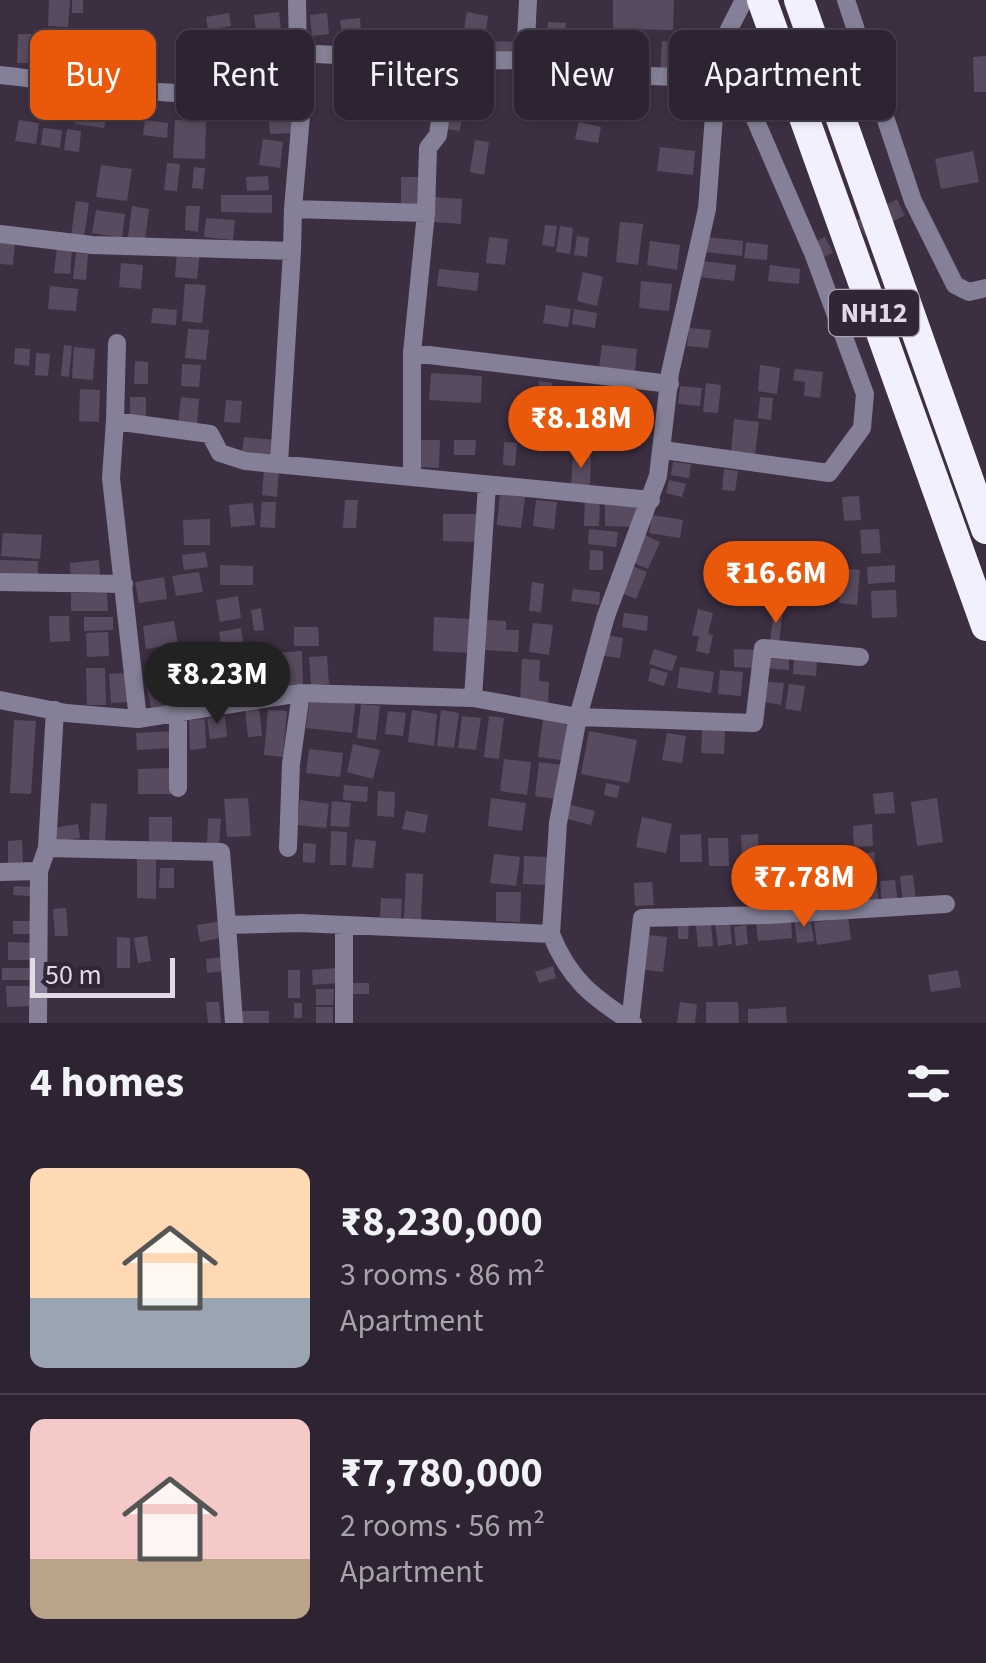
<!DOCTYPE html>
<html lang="en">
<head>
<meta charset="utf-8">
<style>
	:root { --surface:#2d2332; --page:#352b3a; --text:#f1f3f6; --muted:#a7a4ac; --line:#48404d; --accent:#ea580c }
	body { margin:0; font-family:"Source Sans 3",sans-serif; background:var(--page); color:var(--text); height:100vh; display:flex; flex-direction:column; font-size:38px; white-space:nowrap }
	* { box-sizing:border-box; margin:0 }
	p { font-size:32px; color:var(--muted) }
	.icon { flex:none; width:55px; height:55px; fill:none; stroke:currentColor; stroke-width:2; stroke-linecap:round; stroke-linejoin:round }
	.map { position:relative; height:1023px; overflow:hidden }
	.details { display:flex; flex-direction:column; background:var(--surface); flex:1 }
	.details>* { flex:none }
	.top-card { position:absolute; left:30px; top:30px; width:928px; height:90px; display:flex; gap:20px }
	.scale { position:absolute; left:30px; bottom:25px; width:145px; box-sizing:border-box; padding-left:10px; border:5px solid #e1d9e5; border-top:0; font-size:28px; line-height:35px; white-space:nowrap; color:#e1d9e5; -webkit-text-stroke:8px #322538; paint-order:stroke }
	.price { position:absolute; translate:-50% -85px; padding:0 22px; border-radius:35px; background:var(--accent); color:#fff; font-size:32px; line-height:65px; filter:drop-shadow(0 2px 5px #0008) }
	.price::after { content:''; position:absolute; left:50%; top:60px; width:30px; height:22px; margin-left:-15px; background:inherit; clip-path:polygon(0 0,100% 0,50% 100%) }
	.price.selected { background:#222; color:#fff }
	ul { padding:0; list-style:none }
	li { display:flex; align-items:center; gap:30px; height:250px; padding:0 30px }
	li+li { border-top:2px solid var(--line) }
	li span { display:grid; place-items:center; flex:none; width:280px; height:200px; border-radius:15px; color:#555 }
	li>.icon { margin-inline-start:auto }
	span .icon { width:120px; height:120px; fill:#fffc; stroke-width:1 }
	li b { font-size:42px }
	h2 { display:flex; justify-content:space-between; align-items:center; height:120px; padding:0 30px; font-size:42px }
	.chip { padding:0 35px; border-radius:15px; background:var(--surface); box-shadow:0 2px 8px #0004,0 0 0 2px var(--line); font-size:35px; line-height:90px }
	.chip.selected { background:var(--accent); color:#fff }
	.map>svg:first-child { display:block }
	.building { fill:#594b5f }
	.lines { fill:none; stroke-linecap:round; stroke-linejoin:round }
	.street-tunnel { stroke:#55485a; stroke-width:18; stroke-dasharray:18 9; stroke-linecap:butt }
	.street { stroke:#858097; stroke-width:18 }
	.highway { stroke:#f2f0fc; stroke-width:30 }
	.labels { text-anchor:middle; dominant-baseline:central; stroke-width:8; stroke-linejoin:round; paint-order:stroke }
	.shield { fill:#322538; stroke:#aca3b1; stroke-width:2.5 }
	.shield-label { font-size:28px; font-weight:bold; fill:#e1d9e5 }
</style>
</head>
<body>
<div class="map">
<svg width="986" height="1023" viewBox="0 0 986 1023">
	<rect width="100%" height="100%" fill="#3c2f42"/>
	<path class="building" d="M49,0H70L68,27L48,26Z
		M72,0H83V13H72Z
		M613,0H674L673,30L613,29Z
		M279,12L283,48L258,51L254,15Z
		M467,12L488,16L484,44L462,41Z
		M229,13L231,26L208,30L206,17Z
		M327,13L329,34L312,36L310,15Z
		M360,18L361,32L342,34L340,20Z
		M548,22L566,23L563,50L545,48Z
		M386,29L387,50L366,51L364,31Z
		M35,30L49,31L48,57H34Z
		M18,34H32L30,63H17Z
		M362,34L363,46L344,49L343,37Z
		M210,38H234V61H210Z
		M495,41L517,42L516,59L494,57Z
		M662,41L702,44L699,78L660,75Z
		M586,42L602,43L600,69L584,68Z
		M115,44L131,46L126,80L110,78Z
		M80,48L99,49L97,76L79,74Z
		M255,55L258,88L240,90L237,56Z
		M279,55L282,74L264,77L261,58Z
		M986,56V92H974L973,57Z
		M209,64L234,65V90L208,89Z
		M187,69H205V86H187Z
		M383,69H394V84L383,85Z
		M401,70H421L422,89H401Z
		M525,76L542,78L540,104L523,103Z
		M589,81L604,84L597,115L582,112Z
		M457,84L477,86L476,96L456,94Z
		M422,90L423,105L401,106L400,91Z
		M603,94H613V115H603Z
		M295,100L297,117L269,120L267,103Z
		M448,101L463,103L460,131L444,129Z
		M77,110L107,115L104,128L75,124Z
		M19,120L39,123L36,144L15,141Z
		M145,120L168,123L167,138L143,135Z
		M175,120L206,121L205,159L173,158Z
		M298,120V133L270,134L269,121Z
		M579,122L601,127L598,143L575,139Z
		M43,128L62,130L60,148L41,145Z
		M67,129L81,131L79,152L64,150Z
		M263,139L283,142L280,168L259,165Z
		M475,140L489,142L484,175L470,172Z
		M660,147L695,151L693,175L657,171Z
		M973,151L979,182L941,189L935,159Z
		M167,163L180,164L177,191L164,190Z
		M101,165L132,169L127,201L96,197Z
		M194,167L205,168L203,189L192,188Z
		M268,176L269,190L247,191L246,177Z
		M401,177H421V204H401Z
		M221,195H272V213L221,212Z
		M434,197L462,199L461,224L432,222Z
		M76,201L89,203L84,237L71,235Z
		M132,206L149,209L145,239L128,237Z
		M186,206H200L198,232L185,230Z
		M96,210L125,214L122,238L92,233Z
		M206,218L235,220L233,240L204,237Z
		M620,222L643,224L638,265L616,262Z
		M545,225L557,226L554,247L542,245Z
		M560,226L573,228L570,254L556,252Z
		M577,236L589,238L587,257L574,255Z
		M489,237L508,239L505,265L486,263Z
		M707,237L743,241L742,256L705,252Z
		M0,240L15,242L13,265L0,264Z
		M650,241L680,245L677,270L647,265Z
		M746,242L768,245L767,260L744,258Z
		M57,247L72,249L70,274L54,273Z
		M177,250L200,252L197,279L175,277Z
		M76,253L88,254L86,280L73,279Z
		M701,261L736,265L734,281L699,277Z
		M121,263L143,265L141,289L119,287Z
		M770,265L800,269L799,284L768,281Z
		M439,269L479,273L477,291L437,286Z
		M583,272L603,277L597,306L577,301Z
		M641,281L672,284L669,311L639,308Z
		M185,284L206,285L202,323L182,321Z
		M50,286L78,289L76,311L48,309Z
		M546,305L571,309L568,327L543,323Z
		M153,308L177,310L176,325L151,323Z
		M574,309L597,313L595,328L572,324Z
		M689,328L711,330L708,348L687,346Z
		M188,329L209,330L206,360L185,358Z
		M64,345L72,346L69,377L61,376Z
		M602,345L637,349L635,371L599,368Z
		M74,347L95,349L93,380L72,378Z
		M15,348L30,349L29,366L14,364Z
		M36,353L50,354L48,376L35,375Z
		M135,361L148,362V384H134Z
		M182,364L201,365L199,387L181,386Z
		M760,365L780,368L777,394L758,391Z
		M795,369L823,372L820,398L804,396L805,382L793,380Z
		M431,373L482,376L481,403L429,400Z
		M539,381L552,383L549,410L536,409Z
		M706,383L721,385L718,413L703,412Z
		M680,386L702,388L700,406L678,404Z
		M80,389L100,390L99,422L79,421Z
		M130,397H146V417H130Z
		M181,397L199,399L197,426L178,425Z
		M760,397L773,398L771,420L758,418Z
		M226,400L242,401L240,423L224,422Z
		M618,411L636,413L633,445L615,444Z
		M734,419L759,422L755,456L731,453Z
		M244,437L276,440L275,457L242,454Z
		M419,440H440L439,468L418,467Z
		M454,440H476L475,455H454Z
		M504,442L517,443L515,466L503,465Z
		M573,455L591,456L590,486L571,485Z
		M673,462L691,464L689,478L671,475Z
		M264,468L279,469L277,497L262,495Z
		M724,469L738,471L735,491L722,490Z
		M669,480L686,484L682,497L666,493Z
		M500,494L525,497L521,528L497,525Z
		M859,496L861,520L844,521L842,497Z
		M585,499H600L599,526H584Z
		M345,500H358L356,528H343Z
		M536,500L557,502L554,529L533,526Z
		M262,502H276L275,528L260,527Z
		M253,503L255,525L231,527L229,505Z
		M605,505L636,506L635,527L605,526Z
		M443,514H476V542L443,541Z
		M652,515L683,520L680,538L649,533Z
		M210,519V545H184L183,520Z
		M589,529L618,532L616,547L588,544Z
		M879,529L881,553L862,554L860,530Z
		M3,533L42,535L40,559L1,556Z
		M645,535L660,542L648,569L634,563Z
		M590,550L603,551V570H589Z
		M205,552L208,567L184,570L182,555Z
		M0,560L38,561V582L0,580Z
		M99,560L100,576L71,579L70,563Z
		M220,565L253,566V585H220Z
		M895,565V582L868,584L867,567Z
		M632,566L647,572L636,599L621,593Z
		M841,568L860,570L857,605L839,603Z
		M199,572L203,592L176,596L172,576Z
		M164,577L167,599L139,603L135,582Z
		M532,582L544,584L541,612L529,611Z
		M573,589L600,592L599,605L571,601Z
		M896,590L897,617L872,618L871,591Z
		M71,593H107L108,611H71Z
		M238,596L241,618L220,622L216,600Z
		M774,607L783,608L779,644L770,643Z
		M261,608L264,630L254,631L251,610Z
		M698,609L713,613L708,634L713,635L709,654L696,651L699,637L692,635Z
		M624,613L648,616L647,631L622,627Z
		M49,616H69L70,641L50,642Z
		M84,617H113V630L84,631Z
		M434,617L471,619L469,653L433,651Z
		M487,620L506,621V630H519L518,652L485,650Z
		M174,621L178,644L146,649L143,626Z
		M533,623L553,625L549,655L529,652Z
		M294,627H318L319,646H294Z
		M241,628L244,646L222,650L219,632Z
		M108,632L109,656L87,657L86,633Z
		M607,635L623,638L620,658L604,656Z
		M654,649L677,656L672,671L649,664Z
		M734,649L758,650L757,668L734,667Z
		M206,651L209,670L179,675L176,656Z
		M302,651L303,685L277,687L275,653Z
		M327,656L329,684L311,685L309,657Z
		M765,658L789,659V670L765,668Z
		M522,659L540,660L539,681L549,682L548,703L520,702Z
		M794,659L817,661L816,676L793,674Z
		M680,667L714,672L711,693L677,688Z
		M86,668H105L106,705H87Z
		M651,668L668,673L664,686L648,681Z
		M720,670L743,672L741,696L718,694Z
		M129,673L130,702L111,703L109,674Z
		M216,676L220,697L194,701L190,681Z
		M768,682L784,683L781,705L765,702Z
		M789,684L805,686L801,711L785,709Z
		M163,685L167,705L151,707L147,688Z
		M310,699L355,704L352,733L306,728Z
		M361,704L380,706L376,740L357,738Z
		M259,707L262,736L248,737L245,709Z
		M268,710L287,711L283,757L264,755Z
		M412,710L437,714L434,746L408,742Z
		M441,710L459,713L454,748L437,746Z
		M388,711L406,713L403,736L385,734Z
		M225,716L227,737L210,739L207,718Z
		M462,716L481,718L476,750L458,748Z
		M489,716L504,718L499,759L484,757Z
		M205,719L206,748L190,750L189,720Z
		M543,719L573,723L568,761L538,757Z
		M14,720L36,721L31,794L10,793Z
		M702,729H725L724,754L701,753Z
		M173,731L174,748L137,750L136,733Z
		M589,731L637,740L629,783L581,774Z
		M667,733L686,736L682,763L662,760Z
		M353,744L380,750L373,779L347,772Z
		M309,749L343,753L340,777L306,773Z
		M504,759L531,762L527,795L500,791Z
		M539,762L562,765L557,799L535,796Z
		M172,768V794H138V769Z
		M606,783L620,786L617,798L604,795Z
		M344,785L368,787L367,802L343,800Z
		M378,791L395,792L394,817L377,816Z
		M893,792L895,813L875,814L873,794Z
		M248,798L251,836L227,837L224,799Z
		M491,798L526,803L522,831L488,826Z
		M937,798L943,842L917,846L911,802Z
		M300,800L329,804L326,828L297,825Z
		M332,801L351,803L349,827L330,826Z
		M91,803L107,804L105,842L89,841Z
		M571,805L595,811L591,825L567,819Z
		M406,811L428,815L425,833L402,829Z
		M149,817H172V844H149Z
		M642,817L672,824L666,853L636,847Z
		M208,818L221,819L219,845H207Z
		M78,824L80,838L55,842L53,828Z
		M872,824L873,846L854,847L853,826Z
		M331,831L347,832L346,865H330Z
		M701,834L702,862H680V835Z
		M758,834L759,854L742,855L741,835Z
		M708,838H728L729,866H709Z
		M355,839L376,841L373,868L352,867Z
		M22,840L23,868H8V841Z
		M303,843L316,844L315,863L303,862Z
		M874,852L877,876L858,878L855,854Z
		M494,854L520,857L516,886L490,883Z
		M524,856L549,857V885L523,884Z
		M137,857H156V899L137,898Z
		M160,868H174V888H159Z
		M406,873L423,874L421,920L404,919Z
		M913,875L916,901L903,902L900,876Z
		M876,879L879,904L862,906L858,881Z
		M895,880L898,904L882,906L880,881Z
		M652,882L654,905L635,906L634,883Z
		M14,886L31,887L30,896L13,895Z
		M496,892H521L520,922L496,921Z
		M381,898L402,899L401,918L380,917Z
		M66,908L68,936H55L53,909Z
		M810,916L814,941L797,943L794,918Z
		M848,918L851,940L817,945L814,922Z
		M791,919L792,938L758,941L756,922Z
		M13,921H36V934H13Z
		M221,921L224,937L200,942L197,925Z
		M730,921L732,944L718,946L715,923Z
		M678,922L689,923L688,939H678Z
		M711,924L713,946L698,947L696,925Z
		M746,925L748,944L736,946L734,927Z
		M649,935L667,937L663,972L645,970Z
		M147,936L151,961L138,963L134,938Z
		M117,937L130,938V968H117Z
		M8,942L33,943V960H8Z
		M222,957L224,971L207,973L206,959Z
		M553,966L556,978L539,983L535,972Z
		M2,968H33V980H2Z
		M336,968L337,983L313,985L312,970Z
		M288,970H300V998H288Z
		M958,970L961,987L931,992L928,975Z
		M350,983H369V994H350Z
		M6,986H31V1006L7,1007Z
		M316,989H334L333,1005H316Z
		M206,1002H219L221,1023H208Z
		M680,1002L697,1004L695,1023H677Z
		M706,1002H738L739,1023H706Z
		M294,1003H302V1018H294Z
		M316,1007H333V1023H316Z
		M786,1007L787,1023H748V1009Z
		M236,1011H269V1023H236Z"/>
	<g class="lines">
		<path class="street-tunnel" d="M813,253L913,201"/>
		<path class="street" d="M297,0L298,53L448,61L525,60L610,74L715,79
			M846,0L913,201L955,285L969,292L986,288
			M525,60L528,0
			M0,75C103,87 199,101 303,92L298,53
			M293,209L303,92
			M0,234L92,245L292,251L293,209L426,213
			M412,353L670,384
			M115,421L117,343
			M663,450L829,473L862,428L865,394L813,253L722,43
			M279,463L292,251
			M412,475V353L426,213L428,148L438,135L448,61
			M0,582L124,584
			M473,698L487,485
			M0,700L66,713L138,719L301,693L473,698L578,717L606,616L658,476L670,373L707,209L719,49L744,0
			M178,713V788
			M138,719L111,478L115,421L210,434L220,453L245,461L651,500
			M47,848L55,710
			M288,848L291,764L301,693
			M0,872L39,871L47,848L221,852L227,925L300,923L551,934L558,823L578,717L754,723L763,648L860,657
			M227,925L234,1023
			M344,925V1023
			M551,934C569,979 592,997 633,1023
			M38,1023L39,871
			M630,1023L642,918L767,915L946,904"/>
		<path class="highway" d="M762,0L986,626
			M799,0L986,529"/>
	</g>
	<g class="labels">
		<rect class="shield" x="829" y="290" width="90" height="46" rx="8"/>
		<g class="shield-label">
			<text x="874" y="313">NH12</text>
		</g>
	</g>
</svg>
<div class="scale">50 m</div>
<b class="price" style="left:581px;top:471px">₹8.18M</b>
<b class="price" style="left:776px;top:626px">₹16.6M</b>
<b class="price selected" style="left:217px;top:727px">₹8.23M</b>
<b class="price" style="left:804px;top:930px">₹7.78M</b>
<div class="top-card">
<a class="chip selected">Buy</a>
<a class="chip">Rent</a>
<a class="chip">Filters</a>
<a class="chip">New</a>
<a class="chip">Apartment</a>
</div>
</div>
<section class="details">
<h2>4 homes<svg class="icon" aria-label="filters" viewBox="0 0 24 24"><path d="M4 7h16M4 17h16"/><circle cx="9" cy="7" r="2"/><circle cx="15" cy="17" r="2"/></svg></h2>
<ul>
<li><span style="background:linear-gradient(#ffd9b3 65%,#9aa5b1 0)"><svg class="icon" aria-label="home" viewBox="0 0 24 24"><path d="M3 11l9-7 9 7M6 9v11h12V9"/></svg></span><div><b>₹8,230,000</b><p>3 rooms · 86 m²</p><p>Apartment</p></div></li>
<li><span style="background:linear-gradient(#f6c9c9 70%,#b9a48a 0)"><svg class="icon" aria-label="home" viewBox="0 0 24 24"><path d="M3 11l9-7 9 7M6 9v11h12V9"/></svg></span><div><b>₹7,780,000</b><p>2 rooms · 56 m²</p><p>Apartment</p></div></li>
</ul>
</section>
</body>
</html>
